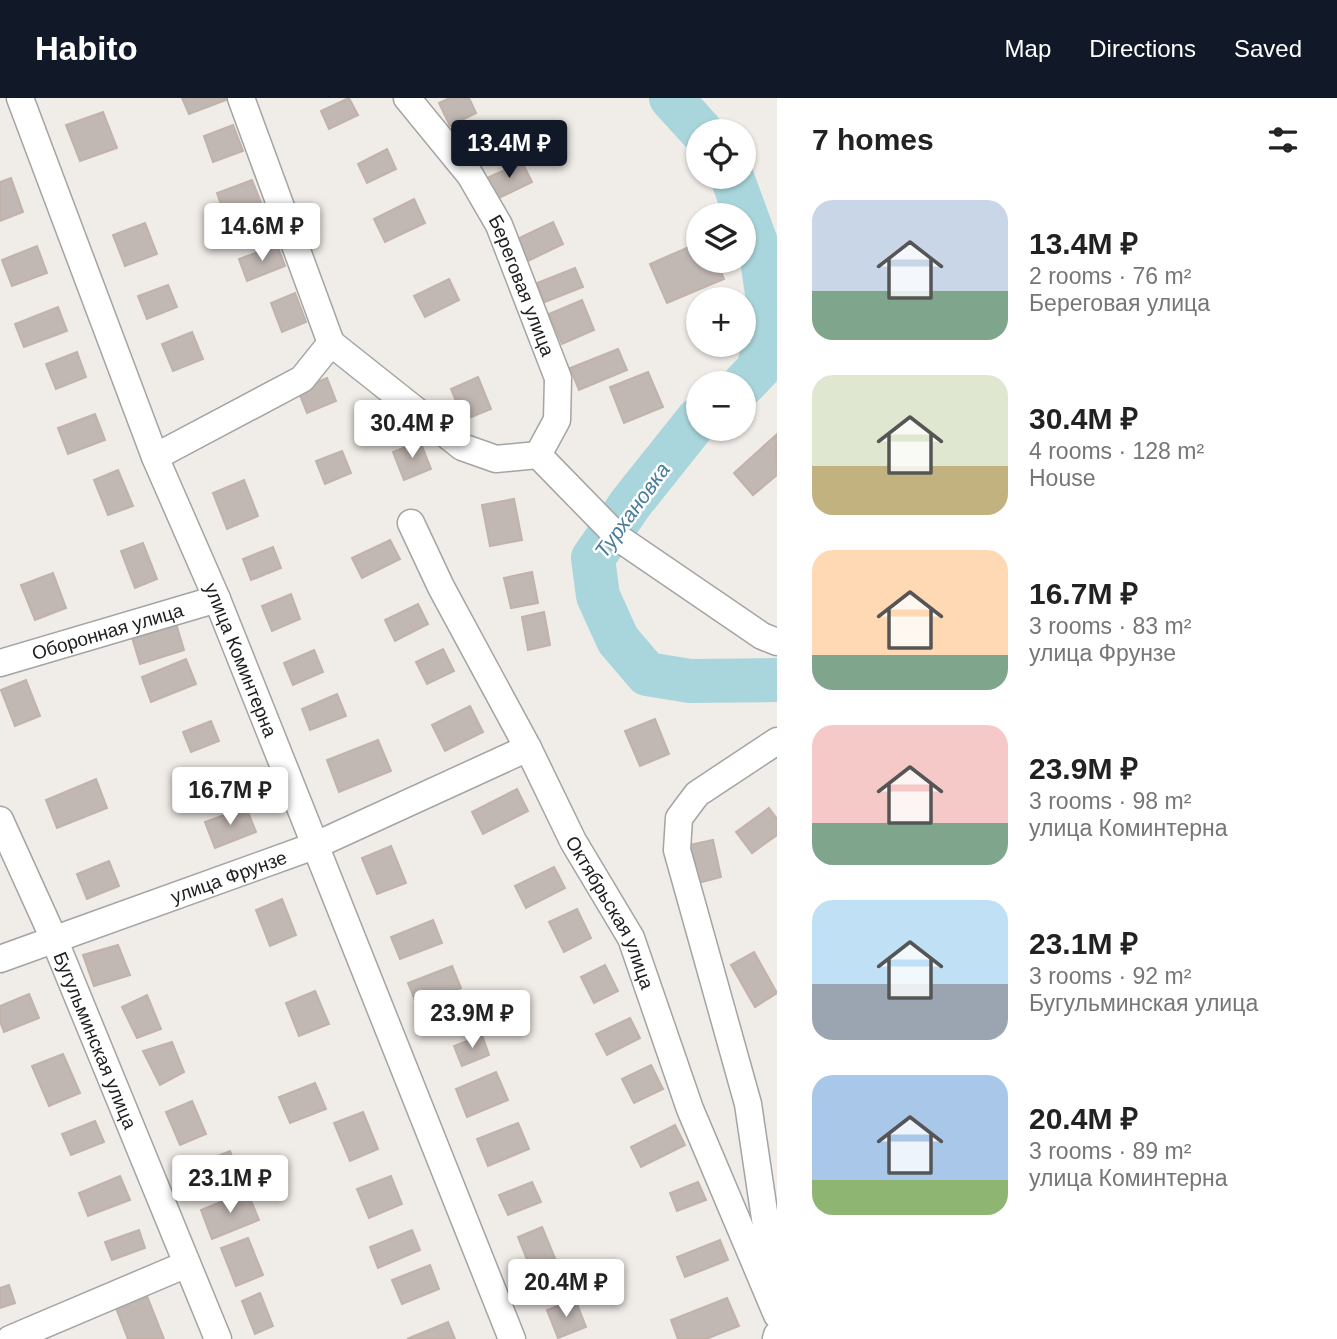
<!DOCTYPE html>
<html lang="en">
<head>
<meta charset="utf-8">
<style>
	:root { --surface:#fff; --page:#f2f2f2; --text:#222; --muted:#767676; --accent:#111827 }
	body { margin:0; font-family:Arial,sans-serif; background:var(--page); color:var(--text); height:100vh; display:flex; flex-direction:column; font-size:26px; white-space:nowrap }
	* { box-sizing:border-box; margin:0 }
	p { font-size:23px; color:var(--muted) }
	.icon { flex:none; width:38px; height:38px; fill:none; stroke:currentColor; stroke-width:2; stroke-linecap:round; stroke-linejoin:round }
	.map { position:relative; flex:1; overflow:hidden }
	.drawer { display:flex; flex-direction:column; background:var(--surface); width:560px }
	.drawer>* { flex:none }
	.tools { position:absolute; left:686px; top:21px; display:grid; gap:14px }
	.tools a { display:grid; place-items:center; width:70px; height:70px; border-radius:50%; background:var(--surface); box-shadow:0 2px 5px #0004; font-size:35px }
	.price { position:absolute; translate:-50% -60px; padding:0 16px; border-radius:7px; background:#fff; color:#222; font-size:23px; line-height:46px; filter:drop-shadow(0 2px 4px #0008) }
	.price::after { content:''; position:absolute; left:50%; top:42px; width:21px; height:16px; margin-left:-10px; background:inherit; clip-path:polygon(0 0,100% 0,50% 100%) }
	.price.active { background:var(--accent); color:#fff }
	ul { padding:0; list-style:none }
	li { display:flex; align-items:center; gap:21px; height:175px; padding:0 35px }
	li span { display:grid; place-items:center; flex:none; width:196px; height:140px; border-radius:21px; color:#555 }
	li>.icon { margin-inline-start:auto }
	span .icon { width:84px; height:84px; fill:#fffc; stroke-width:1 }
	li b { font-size:30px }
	h2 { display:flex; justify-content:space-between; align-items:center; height:84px; padding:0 35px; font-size:30px }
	header { display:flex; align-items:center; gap:42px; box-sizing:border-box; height:98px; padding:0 35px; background:var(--accent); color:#fff }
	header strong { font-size:33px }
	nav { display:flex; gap:38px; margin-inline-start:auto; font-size:24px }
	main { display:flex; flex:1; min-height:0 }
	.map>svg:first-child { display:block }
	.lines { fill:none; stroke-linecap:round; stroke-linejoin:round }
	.river { stroke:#a9d6dc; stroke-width:44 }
	.building { fill:#c1b7b3; stroke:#c1b2aa; stroke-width:2 }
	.minor-casing { stroke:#a4a4a4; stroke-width:29 }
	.minor { stroke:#fff; stroke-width:26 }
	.labels { text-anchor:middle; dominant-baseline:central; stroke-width:5; stroke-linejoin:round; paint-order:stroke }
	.street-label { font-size:19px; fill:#202020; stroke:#fff }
	.water-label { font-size:21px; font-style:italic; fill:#497c9d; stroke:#fff }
</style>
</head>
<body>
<header>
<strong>Habito</strong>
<nav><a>Map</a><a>Directions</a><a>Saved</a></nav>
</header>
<main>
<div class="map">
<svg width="777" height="1241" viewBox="0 0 777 1241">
	<rect width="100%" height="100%" fill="#f0ece7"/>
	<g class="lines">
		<path class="river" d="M671,0L701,33
			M732,79L762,161L769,210L759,270L744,286
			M698,321L631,405L593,460L598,498L618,542L647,576L690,583L777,582"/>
	</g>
	<path class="building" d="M182,0H225L226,2L189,16Z
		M349,0L358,17L329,31L321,13Z
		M450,0H469L476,15L450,28L439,5Z
		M103,14L117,50L80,63L66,27Z
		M492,23L502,44L470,59L460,38Z
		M233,27L243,53L213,64L204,38Z
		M387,51L396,71L367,85L358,66Z
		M522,64L532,84L497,101L487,80Z
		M11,80L23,114L0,123V84Z
		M252,82L263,110L227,123L217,95Z
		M414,101L425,125L385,144L374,121Z
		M553,124L563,146L526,164L515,142Z
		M145,125L157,156L125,168L113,137Z
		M698,145V163H716L724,181L667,205L650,166Z
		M277,147L285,168L247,183L239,161Z
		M37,148L47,175L12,188L2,162Z
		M575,170L583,189L545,204L537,185Z
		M449,181L459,202L425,219L414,198Z
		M168,187L177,209L147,221L138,198Z
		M295,195L306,224L282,234L271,205Z
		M582,202L594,232L562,246L549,216Z
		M58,209L67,233L24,249L15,226Z
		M192,234L203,261L173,273L162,246Z
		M618,251L627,272L579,292L570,270Z
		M77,254L86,279L56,291L46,266Z
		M648,274L663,309L624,325L610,289Z
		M478,279L491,311L464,322L451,291Z
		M327,280L336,303L307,315L298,292Z
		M95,316L105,342L68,356L58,330Z
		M776,337L777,377L753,397L734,375Z
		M420,343L431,371L404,382L393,354Z
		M342,353L351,375L325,386L316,363Z
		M118,372L133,408L108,417L94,382Z
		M244,382L258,418L227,431L213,395Z
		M514,401L522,442L490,448L482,407Z
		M390,442L400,461L362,480L352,460Z
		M143,445L157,481L135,490L121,453Z
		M273,449L281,470L251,482L243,461Z
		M532,474L538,505L511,510L504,480Z
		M53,475L66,510L35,522L21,487Z
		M291,496L300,521L272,533L262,508Z
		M418,506L428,526L395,543L385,522Z
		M544,514L550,547L528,552L522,519Z
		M175,522L184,552L140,566L131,536Z
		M443,551L454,573L427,586L416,564Z
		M314,552L323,574L293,587L284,565Z
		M186,561L196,586L151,604L142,579Z
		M26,582L40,618L15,628L1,592Z
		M337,596L346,618L310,632L302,611Z
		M470,608L483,634L445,653L432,627Z
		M655,621L669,656L640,668L625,633Z
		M211,623L219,643L191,654L183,634Z
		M378,642L391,673L339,694L327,662Z
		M96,681L107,710L57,730L46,702Z
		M517,691L528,713L483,736L472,714Z
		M246,709L256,734L215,750L205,724Z
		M769,710L777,721V737L752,755L736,734Z
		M713,742L721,779L694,786L685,748Z
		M391,748L406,785L377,796L362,760Z
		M109,763L119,788L87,801L77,776Z
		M554,769L565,790L526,810L515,788Z
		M282,801L296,837L270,848L256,812Z
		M577,811L591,840L564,854L549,824Z
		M433,822L442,845L400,861L391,839Z
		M118,847L130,877L94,888L83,857Z
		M754,854L777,895L755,909L731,867Z
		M605,867L618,893L594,905L581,879Z
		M452,868L461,890L417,907L408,885Z
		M315,893L329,926L299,938L286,905Z
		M29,896L39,920L4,934L0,923V908Z
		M147,897L161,931L137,940L122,909Z
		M630,920L640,940L607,957L596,936Z
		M482,937L489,957L462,968L454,948Z
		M172,944L184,974L160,987L143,953Z
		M63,956L80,995L49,1008L32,968Z
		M651,967L663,991L634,1005L622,981Z
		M496,974L508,1002L467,1019L456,991Z
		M315,985L326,1011L290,1025L279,999Z
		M192,1003L206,1036L180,1047L166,1014Z
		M363,1014L378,1051L350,1063L334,1025Z
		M95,1023L104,1044L71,1057L62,1036Z
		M518,1025L529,1051L488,1068L477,1041Z
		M675,1027L685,1047L641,1069L631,1049Z
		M230,1053L238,1074L193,1092L185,1071Z
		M120,1078L130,1102L88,1118L79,1095Z
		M391,1078L402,1106L369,1120L357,1091Z
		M532,1084L541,1104L508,1117L499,1097Z
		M698,1084L706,1102L677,1113L670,1095Z
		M247,1093L259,1122L212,1141L201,1112Z
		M542,1129L559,1170L534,1179L518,1139Z
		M139,1132L145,1150L112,1162L105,1144Z
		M412,1132L420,1152L378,1170L370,1149Z
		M248,1140L263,1177L236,1188L221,1150Z
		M720,1142L728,1162L685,1179L677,1159Z
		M430,1167L439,1191L402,1206L392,1182Z
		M9,1187L15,1205L0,1210V1190Z
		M260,1195L273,1228L255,1236L242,1203Z
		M147,1198L164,1241H128L116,1210Z
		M727,1200L739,1228L706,1241H678L671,1222Z
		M575,1201L586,1229L558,1240L547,1212Z
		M448,1224L455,1241H407Z"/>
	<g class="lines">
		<defs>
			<g id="minor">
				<path id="s1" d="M20,0L155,359L217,501L512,1241"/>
				<path d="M241,0L331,245"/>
				<path id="s2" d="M407,0L470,77L499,127L558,280L557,322L538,357"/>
				<path d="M331,245L462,349L496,361L538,357"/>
				<path d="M538,357L620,441L762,538L777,544"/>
				<path d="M155,359L302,281L331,245"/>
				<path id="s3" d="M411,425L441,489L528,650L573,743L631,840L690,1011L777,1217"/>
				<path id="s4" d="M0,565L217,501"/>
				<path id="s5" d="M0,722L54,841L218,1241"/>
				<path id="s6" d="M0,861L314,748L528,650"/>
				<path d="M775,1188L748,1006L677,752L679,720L697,696L777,643"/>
				<path d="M10,1241L187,1166"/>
				<path d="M776,1241L777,1237"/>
			</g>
		</defs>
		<use href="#minor" class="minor-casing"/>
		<use href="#minor" class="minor"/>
	</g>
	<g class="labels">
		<g class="street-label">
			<text stroke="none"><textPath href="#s2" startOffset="222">Береговая улица</textPath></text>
			<text stroke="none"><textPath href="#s4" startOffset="112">Оборонная улица</textPath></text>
			<text stroke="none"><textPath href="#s1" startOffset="604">улица Коминтерна</textPath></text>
			<text stroke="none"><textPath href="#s6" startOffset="243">улица Фрунзе</textPath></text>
			<text stroke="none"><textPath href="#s3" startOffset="438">Октябрьская улица</textPath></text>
			<text stroke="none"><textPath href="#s5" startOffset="240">Бугульминская улица</textPath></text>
		</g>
		<g class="water-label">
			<text transform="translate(632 412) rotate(-54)">Турхановка</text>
		</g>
	</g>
</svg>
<div class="tools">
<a><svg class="icon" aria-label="locate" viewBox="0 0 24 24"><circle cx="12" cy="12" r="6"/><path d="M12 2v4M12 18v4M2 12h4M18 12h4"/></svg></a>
<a><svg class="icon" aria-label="layers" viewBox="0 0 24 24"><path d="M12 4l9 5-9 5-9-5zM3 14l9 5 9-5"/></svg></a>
<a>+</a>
<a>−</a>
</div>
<b class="price active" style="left:509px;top:82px">13.4M ₽</b>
<b class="price" style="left:262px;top:165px">14.6M ₽</b>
<b class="price" style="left:412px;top:362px">30.4M ₽</b>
<b class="price" style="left:230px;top:729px">16.7M ₽</b>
<b class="price" style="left:472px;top:952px">23.9M ₽</b>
<b class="price" style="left:230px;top:1117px">23.1M ₽</b>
<b class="price" style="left:566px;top:1221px">20.4M ₽</b>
</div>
<section class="drawer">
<h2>7 homes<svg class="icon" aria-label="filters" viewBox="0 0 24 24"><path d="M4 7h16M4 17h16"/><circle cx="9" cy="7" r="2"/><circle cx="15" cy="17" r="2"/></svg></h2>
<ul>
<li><span style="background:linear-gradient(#c9d6e8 65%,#7fa58c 0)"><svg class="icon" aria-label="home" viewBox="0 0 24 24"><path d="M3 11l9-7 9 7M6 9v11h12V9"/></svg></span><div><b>13.4M ₽</b><p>2 rooms · 76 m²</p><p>Береговая улица</p></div></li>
<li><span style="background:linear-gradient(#dfe7d0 65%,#c2b280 0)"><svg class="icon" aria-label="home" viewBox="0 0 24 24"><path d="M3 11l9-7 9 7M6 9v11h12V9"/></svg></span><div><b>30.4M ₽</b><p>4 rooms · 128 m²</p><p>House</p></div></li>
<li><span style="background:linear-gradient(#ffd9b3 75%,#7fa58c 0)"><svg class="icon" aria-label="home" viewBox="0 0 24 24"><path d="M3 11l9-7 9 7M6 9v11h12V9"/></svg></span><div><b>16.7M ₽</b><p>3 rooms · 83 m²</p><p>улица Фрунзе</p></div></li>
<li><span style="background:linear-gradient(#f6c9c9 70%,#7fa58c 0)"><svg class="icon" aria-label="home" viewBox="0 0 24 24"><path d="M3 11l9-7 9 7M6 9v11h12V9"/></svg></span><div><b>23.9M ₽</b><p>3 rooms · 98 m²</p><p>улица Коминтерна</p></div></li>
<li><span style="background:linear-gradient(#bfe0f5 60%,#9aa5b1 0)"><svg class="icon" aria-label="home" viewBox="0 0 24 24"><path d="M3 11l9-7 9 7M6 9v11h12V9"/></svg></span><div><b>23.1M ₽</b><p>3 rooms · 92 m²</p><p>Бугульминская улица</p></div></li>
<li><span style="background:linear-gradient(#a9c7e8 75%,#8fb573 0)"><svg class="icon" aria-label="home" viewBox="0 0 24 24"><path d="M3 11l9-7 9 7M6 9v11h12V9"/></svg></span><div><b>20.4M ₽</b><p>3 rooms · 89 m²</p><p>улица Коминтерна</p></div></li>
</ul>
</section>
</main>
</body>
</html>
